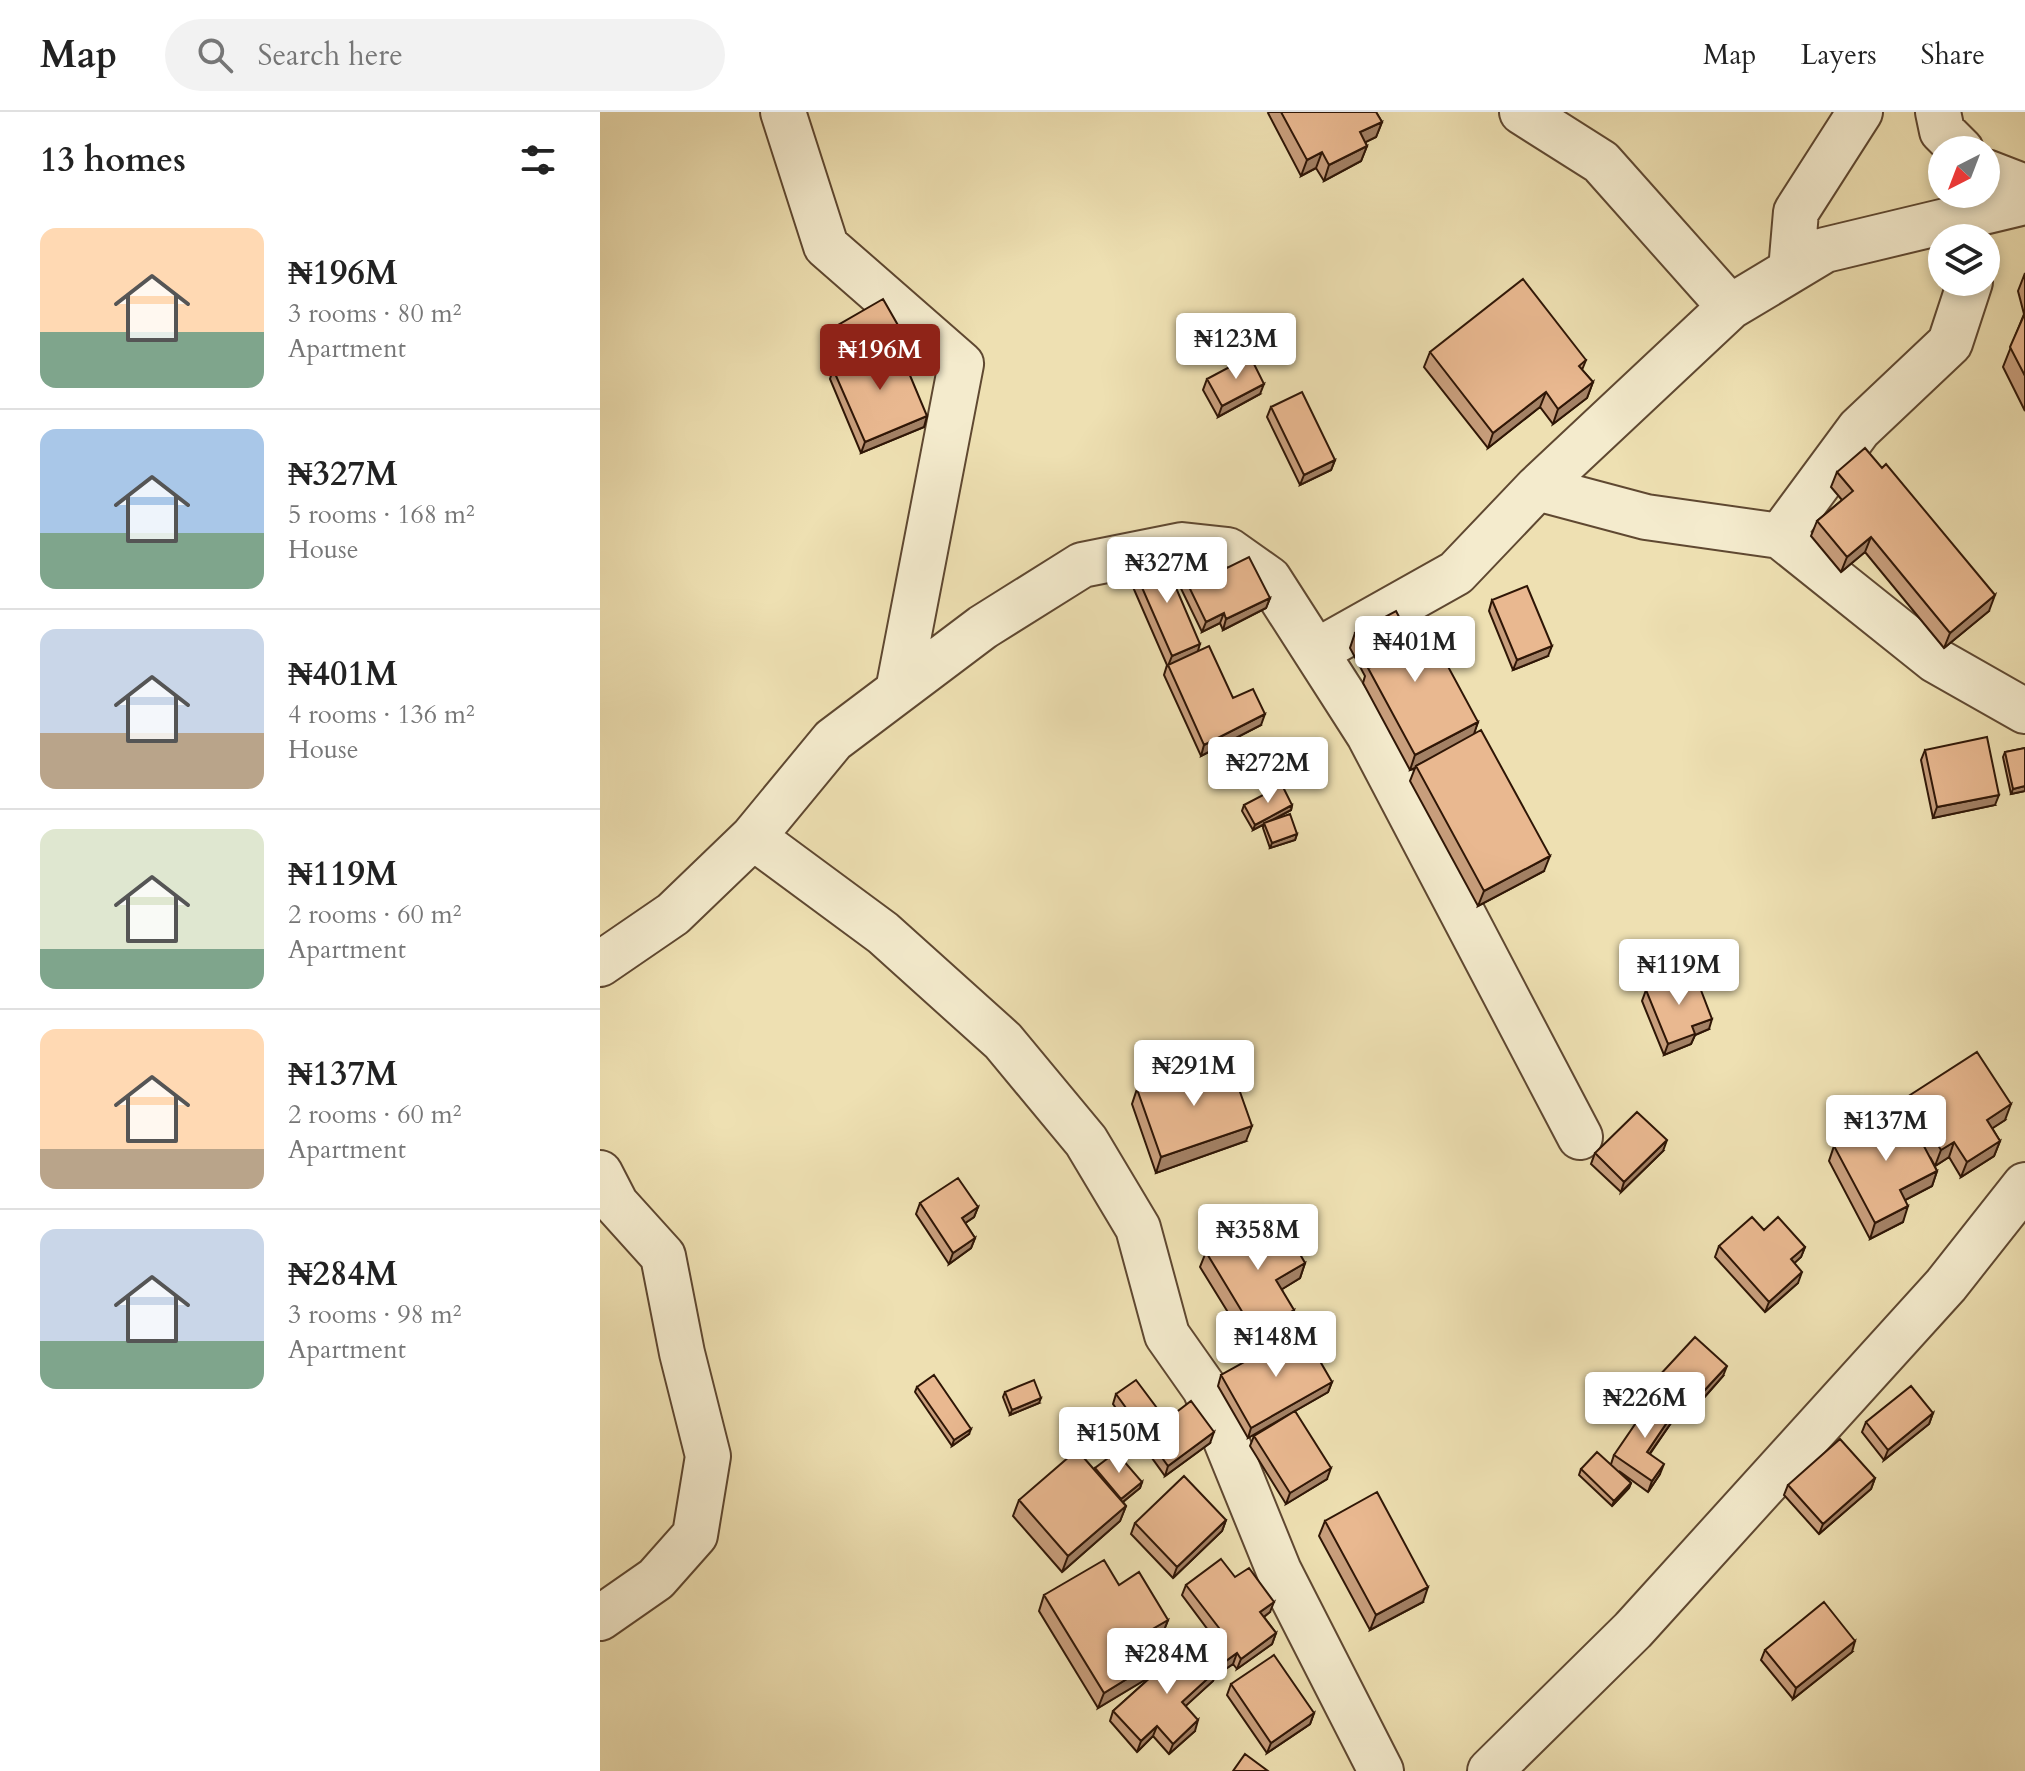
<!DOCTYPE html>
<html lang="en">
<head>
<meta charset="utf-8">
<style>
	:root { --surface:#fff; --page:#f2f2f2; --text:#222; --muted:#767676; --line:#e0e0e0; --accent:#8f2418 }
	body { margin:0; font-family:Cardo,serif; background:var(--page); color:var(--text); height:100vh; display:flex; flex-direction:column; font-size:30px; white-space:nowrap }
	* { box-sizing:border-box; margin:0 }
	p { font-size:26px; color:var(--muted) }
	.icon { flex:none; width:44px; height:44px; fill:none; stroke:currentColor; stroke-width:2; stroke-linecap:round; stroke-linejoin:round }
	.map { position:relative; flex:1; overflow:hidden }
	.drawer { display:flex; flex-direction:column; background:var(--surface); width:600px }
	.drawer>* { flex:none }
	.needle { width:52px; rotate:222deg }
	.tools { position:absolute; left:1328px; top:24px; display:grid; gap:16px }
	.tools a { display:grid; place-items:center; width:72px; height:72px; border-radius:50%; background:var(--surface); box-shadow:0 4px 12px #0003; font-size:40px }
	.price { position:absolute; translate:-50% -68px; padding:0 18px; border-radius:8px; background:#fff; color:#222; font-size:26px; line-height:52px; filter:drop-shadow(0 2px 4px #0008) }
	.price::after { content:''; position:absolute; left:50%; top:48px; width:24px; height:18px; margin-left:-12px; background:inherit; clip-path:polygon(0 0,100% 0,50% 100%) }
	.price.current { background:var(--accent); color:#fff }
	ul { padding:0; list-style:none }
	li { display:flex; align-items:center; gap:24px; height:200px; padding:0 40px }
	li+li { border-top:2px solid var(--line) }
	li span { display:grid; place-items:center; flex:none; width:224px; height:160px; border-radius:16px; color:#555 }
	li>.icon { margin-inline-start:auto }
	span .icon { width:96px; height:96px; fill:#fffc; stroke-width:1 }
	li b { font-size:34px }
	h2 { display:flex; justify-content:space-between; align-items:center; height:96px; padding:0 40px; font-size:34px }
	header { display:flex; align-items:center; gap:48px; box-sizing:border-box; height:112px; padding:0 40px; background:var(--surface); border-bottom:2px solid var(--line) }
	header strong { font-size:38px }
	nav { display:flex; gap:44px; margin-inline-start:auto; font-size:28px }
	.search { width:560px; height:72px; background:var(--page); display:flex; align-items:center; gap:20px; box-sizing:border-box; padding:0 28px; border-radius:44px; color:var(--muted); font-size:30px }
	main { display:flex; flex:1; min-height:0 }
	.map>svg:first-child { display:block }
	.lines { fill:none; stroke-linecap:round; stroke-linejoin:round }
	.minor-casing { stroke:#5f4831; stroke-width:48 }
	.minor { stroke:#f4ebcd; stroke-width:44 }
	.wall { fill:#c89e7c; stroke:#2f1606; stroke-width:2 }
	.shaded-wall { fill:#a38165; stroke:#2f1606; stroke-width:2 }
	.building { fill:#e9b890; stroke:#2f1606; stroke-width:2 }
</style>
</head>
<body>
<header>
<strong>Map</strong>
<div class="search"><svg class="icon" aria-label="search" viewBox="0 0 24 24"><circle cx="10" cy="10" r="6"/><path d="M15 15l6 6"/></svg>Search here</div>
<nav><a>Map</a><a>Layers</a><a>Share</a></nav>
</header>
<main>
<section class="drawer">
<h2>13 homes<svg class="icon" aria-label="filters" viewBox="0 0 24 24"><path d="M4 7h16M4 17h16"/><circle cx="9" cy="7" r="2"/><circle cx="15" cy="17" r="2"/></svg></h2>
<ul>
<li><span style="background:linear-gradient(#ffd9b3 65%,#7fa58c 0)"><svg class="icon" aria-label="home" viewBox="0 0 24 24"><path d="M3 11l9-7 9 7M6 9v11h12V9"/></svg></span><div><b>₦196M</b><p>3 rooms · 80 m²</p><p>Apartment</p></div></li>
<li><span style="background:linear-gradient(#a9c7e8 65%,#7fa58c 0)"><svg class="icon" aria-label="home" viewBox="0 0 24 24"><path d="M3 11l9-7 9 7M6 9v11h12V9"/></svg></span><div><b>₦327M</b><p>5 rooms · 168 m²</p><p>House</p></div></li>
<li><span style="background:linear-gradient(#c9d6e8 65%,#b9a48a 0)"><svg class="icon" aria-label="home" viewBox="0 0 24 24"><path d="M3 11l9-7 9 7M6 9v11h12V9"/></svg></span><div><b>₦401M</b><p>4 rooms · 136 m²</p><p>House</p></div></li>
<li><span style="background:linear-gradient(#dfe7d0 75%,#7fa58c 0)"><svg class="icon" aria-label="home" viewBox="0 0 24 24"><path d="M3 11l9-7 9 7M6 9v11h12V9"/></svg></span><div><b>₦119M</b><p>2 rooms · 60 m²</p><p>Apartment</p></div></li>
<li><span style="background:linear-gradient(#ffd9b3 75%,#b9a48a 0)"><svg class="icon" aria-label="home" viewBox="0 0 24 24"><path d="M3 11l9-7 9 7M6 9v11h12V9"/></svg></span><div><b>₦137M</b><p>2 rooms · 60 m²</p><p>Apartment</p></div></li>
<li><span style="background:linear-gradient(#c9d6e8 70%,#7fa58c 0)"><svg class="icon" aria-label="home" viewBox="0 0 24 24"><path d="M3 11l9-7 9 7M6 9v11h12V9"/></svg></span><div><b>₦284M</b><p>3 rooms · 98 m²</p><p>Apartment</p></div></li>
</ul>
</section>
<div class="map">
<svg width="1425" height="1659" viewBox="0 0 1425 1659">
	<rect width="100%" height="100%" fill="#eee0b2"/>
	<filter id="stains"><feTurbulence type="fractalNoise" baseFrequency=".0025" numOctaves="4"/><feColorMatrix values="0 0 0 0 .2 0 0 0 0 .09 0 0 0 0 .02 0 0 0 .5 -.17"/></filter>
	<radialGradient id="worn" r=".72"><stop offset=".6" stop-color="#630" stop-opacity="0"/><stop offset="1" stop-color="#630" stop-opacity=".3"/></radialGradient>
	<g class="lines">
		<defs>
			<path id="minor" d="M183,0L226,134L361,252L298,579
				M922,0L1001,50L1130,195
				M1338,0L1342,19L1361,38
				M1386,60L1425,75
				M1191,158L1196,100L1260,0
				M937,376L1046,405L1180,424L1335,548L1425,599
				M1180,424L1259,317L1350,231L1370,170
				M717,539L856,461L937,376L1130,195L1225,138L1425,90
				M153,725L283,821L403,929L486,1029L538,1116L567,1223L605,1277L679,1459L781,1659
				M0,852L73,802L153,725L233,628L383,515L482,453L582,433L628,438L669,467L769,623L980,1025
				M0,1061L16,1092L63,1144L82,1241L108,1344L95,1423L56,1467L0,1506
				M890,1659L1033,1518L1346,1173L1425,1073"/>
		</defs>
		<use href="#minor" class="minor-casing"/>
		<use href="#minor" class="minor"/>
	</g>
	<path class="wall" d="M669,0H776L782,10L776,25L765,30L767,34L761,49L724,69L716,56L701,64L668,1Z
		M1425,161V299L1403,255L1424,202L1418,179Z
		M226,220L295,225L261,245L327,304L324,315L261,341L230,267L233,257L236,256L222,231Z
		M830,240L986,248L982,258L993,270L987,286L953,312L940,295L888,336L824,255Z
		M607,267L660,282L618,305L603,278Z
		M671,295L735,348L731,358L700,373L667,305Z
		M1237,360L1389,499L1344,536L1265,440L1241,460L1211,424L1217,409L1242,388L1231,375Z
		M576,448L627,456L670,486L666,496L623,518L620,511L602,520L572,458Z
		M533,455L633,586L661,613L601,644L564,563L567,553L529,466Z
		M892,488L948,544L913,558L889,499Z
		M755,521L813,532L878,610L873,623L944,759L878,794L810,669L815,656L810,658L763,571L765,564L750,536Z
		M1425,636V679L1411,682L1403,645L1405,640Z
		M1325,638L1395,693L1333,706L1321,648Z
		M644,693H692L691,698L672,708L697,722L695,728L670,736L663,716L664,712L653,718L642,699Z
		M1046,878L1109,917L1095,923L1091,932L1064,943L1042,889Z
		M537,977L646,1029L556,1061L532,992Z
		M1307,985L1405,1008L1392,1016L1400,1029L1394,1044L1361,1065L1349,1045L1335,1054L1330,1045L1337,1059L1332,1074L1305,1088L1303,1110L1270,1127L1229,1049L1234,1034L1302,997Z
		M1063,1039L1021,1080L991,1052L995,1041Z
		M320,1091L378,1095L374,1105L365,1111L375,1126L371,1136L349,1152L316,1102Z
		M1164,1118L1205,1135L1201,1145L1194,1151L1198,1171L1165,1200L1115,1145L1119,1134Z
		M649,1126L705,1151L700,1166L682,1177L688,1213L650,1236L600,1155L606,1140Z
		M621,1263L732,1270L728,1280L695,1299L727,1367L686,1392L650,1334L654,1324L684,1305L648,1326L618,1274Z
		M1123,1264L1087,1305L1055,1276L1058,1265Z
		M317,1275L369,1322L352,1334L315,1280Z
		M405,1280L439,1291L410,1303L403,1285Z
		M516,1282L566,1308L610,1331L565,1364L513,1292Z
		M1333,1301L1329,1312L1284,1348L1262,1320L1266,1310Z
		M1071,1311L1050,1342L1060,1362L1048,1380L1019,1359L1031,1371L1029,1376L1012,1394L979,1363L981,1357L1011,1352L1014,1343Z
		M495,1356L542,1370L540,1376L523,1390L526,1394L520,1409L462,1460L413,1404L419,1388L495,1358Z
		M1275,1366L1271,1377L1219,1422L1184,1383L1188,1373Z
		M626,1408L622,1419L573,1466L531,1422L535,1411Z
		M725,1409L823,1490L770,1518L719,1424Z
		M635,1465L670,1500L664,1505L676,1521L672,1532L637,1557L633,1552L615,1564L613,1569L585,1594L595,1619L569,1642L553,1624L537,1640L510,1609L513,1599L554,1562L498,1596L439,1499L444,1483L519,1473L568,1508L562,1523L554,1528L564,1544L559,1558L598,1537L600,1529L611,1522L582,1483L586,1473Z
		M1165,1538L1252,1540L1193,1587L1161,1548Z
		M631,1572L714,1601L710,1612L667,1641L627,1583Z"/>
	<path class="shaded-wall" d="M782,10L776,25L754,36L760,20Z
		M767,34L761,49L724,69L729,53Z
		M722,40L716,56L701,64L707,48Z
		M299,215L295,225L237,258L241,248Z
		M993,270L987,286L953,312L958,297Z
		M664,272L660,282L618,305L622,294Z
		M946,280L940,295L888,336L893,321Z
		M327,304L324,315L261,341L265,330Z
		M735,348L731,358L700,373L704,363Z
		M1271,425L1265,440L1241,460L1247,445Z
		M1395,483L1389,499L1344,536L1350,521Z
		M670,486L666,496L623,518L626,507Z
		M624,501L620,511L602,520L606,510Z
		M600,532L597,542L568,554L572,544Z
		M952,534L948,544L913,558L917,548Z
		M665,602L661,613L601,644L604,633Z
		M878,610L873,625L816,654L815,656L810,658L815,643Z
		M1425,674V679L1411,682L1413,677Z
		M1399,683L1395,693L1333,706L1337,695Z
		M692,693L691,698L653,718L655,713Z
		M697,722L695,728L670,736L672,731Z
		M950,744L944,759L878,794L884,779Z
		M1112,907L1109,917L1095,923L1091,932L1064,943L1068,932L1092,914Z
		M1411,992L1405,1008L1382,1023L1387,1008Z
		M652,1014L646,1029L556,1061L561,1045Z
		M1067,1028L1063,1039L1021,1080L1024,1070Z
		M1400,1029L1394,1044L1361,1065L1367,1050Z
		M1354,1030L1349,1045L1335,1054L1341,1038Z
		M1337,1059L1332,1074L1294,1094L1300,1078Z
		M1308,1094L1303,1110L1270,1127L1275,1111Z
		M378,1095L374,1105L358,1116L362,1106Z
		M375,1126L371,1136L349,1152L353,1141Z
		M1205,1135L1201,1145L1187,1158L1191,1147Z
		M705,1151L700,1166L671,1184L676,1168Z
		M1202,1160L1198,1171L1165,1200L1169,1190Z
		M694,1198L688,1213L650,1236L655,1221Z
		M1127,1254L1123,1264L1087,1305L1090,1294Z
		M732,1270L728,1280L648,1326L651,1316Z
		M441,1286L439,1291L410,1303L412,1298Z
		M1074,1300L1071,1311L1043,1351L1047,1340Z
		M1333,1301L1329,1312L1284,1348L1288,1338Z
		M371,1317L369,1322L352,1334L354,1328Z
		M614,1320L610,1331L565,1364L568,1354Z
		M1064,1352L1060,1362L1048,1380L1052,1369Z
		M731,1356L727,1367L686,1392L690,1381Z
		M1275,1366L1271,1377L1219,1422L1223,1412Z
		M542,1370L540,1376L519,1393L521,1387Z
		M1031,1371L1029,1376L1012,1394L1014,1389Z
		M526,1394L520,1409L462,1460L468,1444Z
		M626,1408L622,1419L573,1466L577,1455Z
		M828,1475L823,1490L770,1518L776,1503Z
		M674,1490L670,1500L656,1511L660,1500Z
		M568,1508L562,1523L543,1535L549,1519Z
		M676,1521L672,1532L637,1557L641,1547Z
		M1255,1529L1252,1540L1193,1587L1196,1576Z
		M637,1541L633,1552L615,1564L619,1554Z
		M564,1544L558,1560L498,1596L504,1581Z
		M617,1558L613,1569L578,1601L582,1590Z
		M714,1601L710,1612L667,1641L671,1631Z
		M598,1608L595,1619L569,1642L573,1632Z
		M557,1614L553,1624L537,1640L541,1629Z"/>
	<path class="building" d="M681,0H776L782,10L760,20L767,34L729,53L722,40L707,48Z
		M923,167L986,248L979,254L993,270L958,297L946,280L893,321L830,240Z
		M283,187L299,215L241,248L226,220Z
		M1425,201V264L1410,235Z
		M296,230L327,304L265,330L233,257Z
		M650,244L664,272L622,294L607,267Z
		M702,280L735,348L704,363L671,295Z
		M1265,336L1282,356L1286,352L1395,483L1350,521L1271,425L1247,445L1217,409L1253,379L1237,360Z
		M614,429L627,456L649,445L670,486L626,507L624,501L606,510L576,448Z
		M562,443L600,532L572,544L533,455Z
		M927,474L952,534L917,548L892,488Z
		M796,499L813,532L831,523L878,610L815,643L768,556L774,554L755,521Z
		M609,534L633,586L653,577L665,602L604,633L568,553Z
		M881,618L950,744L884,779L816,654Z
		M1387,625L1399,683L1337,695L1325,638Z
		M1425,636V674L1413,677L1405,640Z
		M682,673L692,693L655,713L644,693Z
		M690,702L697,722L672,731L664,711Z
		M1094,860L1112,907L1092,914L1095,922L1068,932L1046,878Z
		M1377,940L1411,992L1387,1008L1400,1029L1367,1050L1354,1030L1341,1038L1307,985Z
		M628,946L652,1014L561,1045L537,977Z
		M1304,996L1337,1059L1300,1078L1308,1094L1275,1111L1234,1034Z
		M1037,1000L1067,1028L1024,1070L995,1041Z
		M358,1066L378,1095L362,1106L375,1126L353,1141L320,1091Z
		M1152,1105L1164,1118L1178,1105L1205,1135L1191,1147L1202,1160L1169,1190L1119,1134Z
		M680,1107L705,1151L676,1168L694,1198L655,1221L606,1140L644,1117L649,1126Z
		M702,1218L732,1270L651,1316L621,1263Z
		M1095,1225L1127,1254L1090,1294L1058,1265Z
		M334,1263L371,1317L354,1328L317,1275Z
		M434,1268L441,1286L412,1298L405,1280Z
		M536,1268L566,1308L591,1289L614,1320L568,1354L516,1282Z
		M1311,1274L1333,1301L1288,1338L1266,1310Z
		M1053,1286L1074,1300L1047,1340L1064,1352L1052,1369L1014,1343Z
		M695,1299L731,1356L690,1381L654,1324Z
		M1240,1327L1275,1366L1223,1412L1188,1373Z
		M477,1338L526,1394L468,1444L419,1388Z
		M516,1340L542,1370L521,1387L495,1356Z
		M997,1340L1031,1371L1014,1389L981,1357Z
		M584,1364L626,1408L577,1455L535,1411Z
		M777,1380L828,1475L776,1503L725,1409Z
		M621,1447L635,1465L649,1456L674,1490L660,1500L676,1521L641,1547L637,1541L619,1554L600,1529L619,1516L586,1473Z
		M504,1448L519,1473L539,1460L568,1508L549,1519L564,1544L504,1581L444,1483Z
		M1224,1490L1255,1529L1196,1576L1165,1538Z
		M591,1529L617,1558L582,1590L598,1608L573,1632L557,1614L541,1629L513,1599Z
		M674,1543L714,1601L671,1631L631,1572Z
		M645,1642L668,1659H633Z"/>
	<rect width="100%" height="100%" filter="url(#stains)"/>
	<rect width="100%" height="100%" fill="url(#worn)"/>
</svg>
<div class="tools">
<a><svg class="needle" viewBox="-14 -14 28 28"><path d="M0-13l5 13h-10z" fill="#e53935"/><path d="M0 13l5-13h-10z" fill="#767676"/></svg></a>
<a><svg class="icon" aria-label="layers" viewBox="0 0 24 24"><path d="M12 4l9 5-9 5-9-5zM3 14l9 5 9-5"/></svg></a>
</div>
<b class="price" style="left:636px;top:269px">₦123M</b>
<b class="price current" style="left:280px;top:280px">₦196M</b>
<b class="price" style="left:567px;top:493px">₦327M</b>
<b class="price" style="left:815px;top:572px">₦401M</b>
<b class="price" style="left:668px;top:693px">₦272M</b>
<b class="price" style="left:1079px;top:895px">₦119M</b>
<b class="price" style="left:594px;top:996px">₦291M</b>
<b class="price" style="left:1286px;top:1051px">₦137M</b>
<b class="price" style="left:658px;top:1160px">₦358M</b>
<b class="price" style="left:676px;top:1267px">₦148M</b>
<b class="price" style="left:1045px;top:1328px">₦226M</b>
<b class="price" style="left:519px;top:1363px">₦150M</b>
<b class="price" style="left:567px;top:1584px">₦284M</b>
</div>
</main>
</body>
</html>
